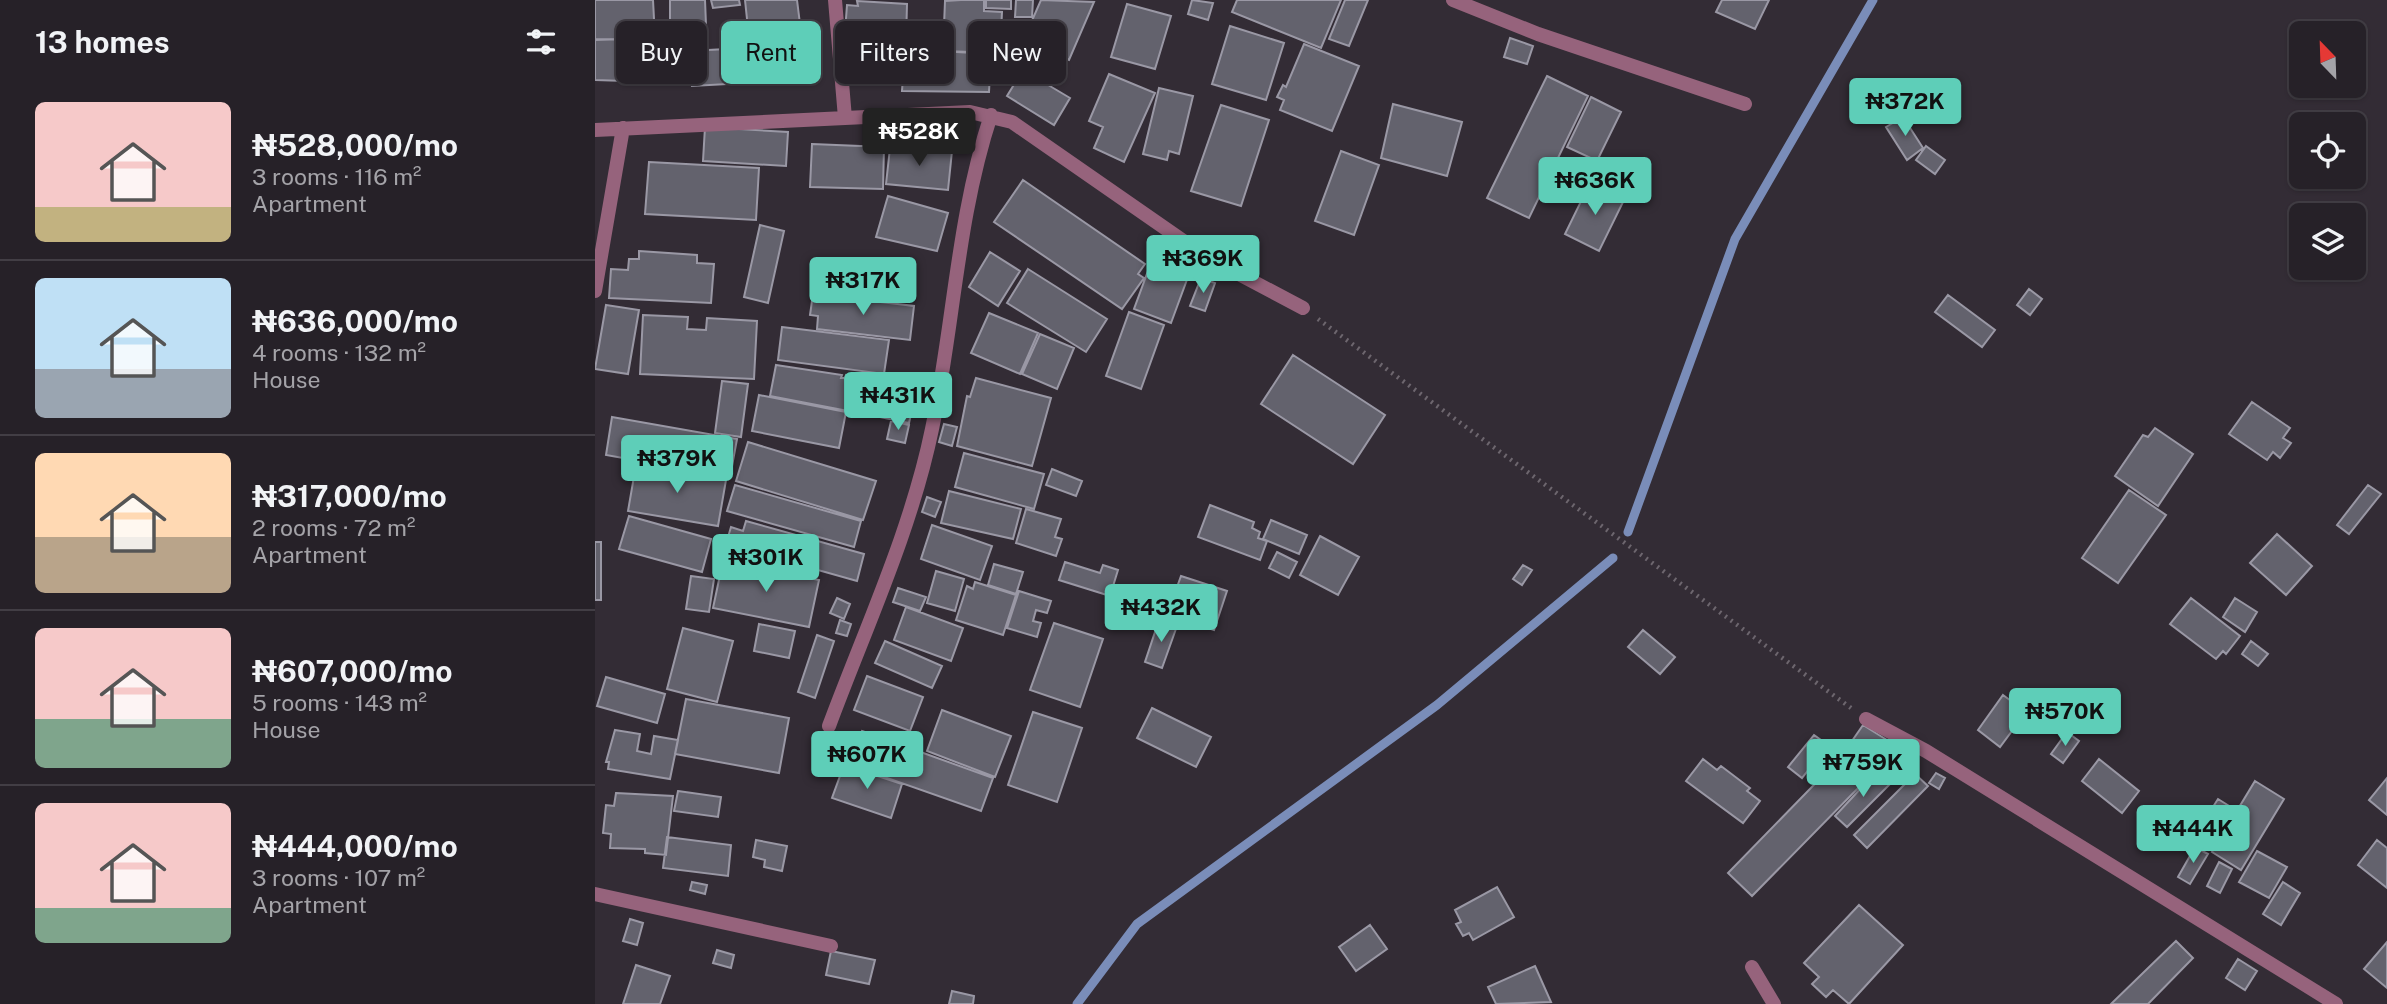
<!DOCTYPE html>
<html lang="en">
<head>
<meta charset="utf-8">
<style>
	:root { --surface:#262128; --page:#322e34; --text:#f1f3f6; --muted:#a4a3a8; --line:#423e45; --accent:#5eceb8 }
	body { margin:0; font-family:"Public Sans",sans-serif; background:var(--page); color:var(--text); height:100vh; display:flex; flex-direction:column; font-size:26px; white-space:nowrap }
	* { box-sizing:border-box; margin:0 }
	p { font-size:23px; color:var(--muted) }
	.icon { flex:none; width:38px; height:38px; fill:none; stroke:currentColor; stroke-width:2; stroke-linecap:round; stroke-linejoin:round }
	.map { position:relative; flex:1; overflow:hidden }
	.drawer { display:flex; flex-direction:column; background:var(--surface); width:595px }
	.drawer>* { flex:none }
	.top-card { position:absolute; left:21px; top:21px; width:665px; height:63px; display:flex; gap:14px }
	.needle { width:46px; rotate:337deg }
	.fabs { position:absolute; left:1694px; top:21px; display:grid; gap:14px }
	.fabs a { display:grid; place-items:center; width:77px; height:77px; border-radius:10px; background:var(--surface); box-shadow:0 2px 5px #0004,0 0 0 2px var(--line); font-size:35px }
	.price { position:absolute; translate:-50% -60px; padding:0 16px; border-radius:7px; background:var(--accent); color:#111; font-size:23px; line-height:46px; filter:drop-shadow(0 2px 4px #0008) }
	.price::after { content:''; position:absolute; left:50%; top:42px; width:21px; height:16px; margin-left:-10px; background:inherit; clip-path:polygon(0 0,100% 0,50% 100%) }
	.price.current { background:#222; color:#fff }
	ul { padding:0; list-style:none }
	li { display:flex; align-items:center; gap:21px; height:175px; padding:0 35px }
	li+li { border-top:2px solid var(--line) }
	li span { display:grid; place-items:center; flex:none; width:196px; height:140px; border-radius:10px; color:#555 }
	li>.icon { margin-inline-start:auto }
	span .icon { width:84px; height:84px; fill:#fffc; stroke-width:1 }
	li b { font-size:30px }
	h2 { display:flex; justify-content:space-between; align-items:center; height:84px; padding:0 35px; font-size:30px }
	.tag { padding:0 24px; border-radius:10px; background:var(--surface); box-shadow:0 2px 5px #0004,0 0 0 2px var(--line); font-size:24px; line-height:63px }
	.tag.current { background:var(--accent); color:#111 }
	main { display:flex; flex:1; min-height:0 }
	.map>svg:first-child { display:block }
	.lines { fill:none; stroke-linecap:round; stroke-linejoin:round }
	.stream { stroke:#7a8db9; stroke-width:9 }
	.building { fill:#63626d; stroke:#9a98a5; stroke-width:2 }
	.path { stroke:#6d666e; stroke-width:4.5; stroke-dasharray:2 5; stroke-linecap:butt }
	.street { stroke:#96637c; stroke-width:14 }
</style>
</head>
<body>
<main>
<section class="drawer">
<h2>13 homes<svg class="icon" aria-label="filters" viewBox="0 0 24 24"><path d="M4 7h16M4 17h16"/><circle cx="9" cy="7" r="2"/><circle cx="15" cy="17" r="2"/></svg></h2>
<ul>
<li><span style="background:linear-gradient(#f6c9c9 75%,#c2b280 0)"><svg class="icon" aria-label="home" viewBox="0 0 24 24"><path d="M3 11l9-7 9 7M6 9v11h12V9"/></svg></span><div><b>₦528,000/mo</b><p>3 rooms · 116 m²</p><p>Apartment</p></div></li>
<li><span style="background:linear-gradient(#bfe0f5 65%,#9aa5b1 0)"><svg class="icon" aria-label="home" viewBox="0 0 24 24"><path d="M3 11l9-7 9 7M6 9v11h12V9"/></svg></span><div><b>₦636,000/mo</b><p>4 rooms · 132 m²</p><p>House</p></div></li>
<li><span style="background:linear-gradient(#ffd9b3 60%,#b9a48a 0)"><svg class="icon" aria-label="home" viewBox="0 0 24 24"><path d="M3 11l9-7 9 7M6 9v11h12V9"/></svg></span><div><b>₦317,000/mo</b><p>2 rooms · 72 m²</p><p>Apartment</p></div></li>
<li><span style="background:linear-gradient(#f6c9c9 65%,#7fa58c 0)"><svg class="icon" aria-label="home" viewBox="0 0 24 24"><path d="M3 11l9-7 9 7M6 9v11h12V9"/></svg></span><div><b>₦607,000/mo</b><p>5 rooms · 143 m²</p><p>House</p></div></li>
<li><span style="background:linear-gradient(#f6c9c9 75%,#7fa58c 0)"><svg class="icon" aria-label="home" viewBox="0 0 24 24"><path d="M3 11l9-7 9 7M6 9v11h12V9"/></svg></span><div><b>₦444,000/mo</b><p>3 rooms · 107 m²</p><p>Apartment</p></div></li>
</ul>
</section>
<div class="map">
<svg width="1792" height="1004" viewBox="0 0 1792 1004">
	<rect width="100%" height="100%" fill="#332c35"/>
	<g class="lines">
		<path class="stream" d="M1033,532L1140,239L1278,0
			M482,1004L542,924L842,705L1018,558"/>
	</g>
	<path class="building" d="M0,0H58L60,38L0,40Z
		M75,0H110L111,25L75,26Z
		M116,0H144L145,5L118,8Z
		M150,0H202L206,32L154,38Z
		M366,0H389V11L407,12L405,53L348,51L350,1Z
		M391,0H416V9L391,8Z
		M421,0H438L437,17H420Z
		M446,0L499,2L474,60L428,41Z
		M597,0L618,3L613,20L593,14Z
		M642,0H746L726,48L637,12Z
		M750,0H773L754,46L734,39Z
		M1127,0H1174L1160,29L1121,12Z
		M262,1L312,4L311,42L261,40L262,32H250L252,5L263,6Z
		M532,4L576,16L560,69L516,57Z
		M635,26L689,43L671,100L617,84Z
		M915,38L938,46L932,64L909,57Z
		M0,39L62,40L61,82L0,80Z
		M709,44L764,66L737,131L685,110L689,100L682,97L688,85L691,87Z
		M204,45L206,80L97,86L95,51Z
		M258,46L300,48L298,83L256,82Z
		M310,49L396,54L394,92L307,91Z
		M428,70L475,98L459,125L412,96Z
		M514,74L560,93L529,162L499,148L508,127L494,121Z
		M952,76L993,96L934,218L892,198Z
		M564,88L598,96L584,154L574,151L572,160L548,154Z
		M996,97L1026,112L1002,161L972,147Z
		M798,104L867,122L852,176L786,158Z
		M626,105L674,120L646,206L596,191Z
		M1308,117L1328,148L1312,160L1291,127Z
		M285,120L330,128L326,150L281,143Z
		M110,127L193,132L191,166L108,161Z
		M217,144L289,147L288,189L215,187Z
		M1331,146L1350,160L1340,174L1321,160Z
		M295,148L357,151L353,190L291,184Z
		M746,151L784,165L759,235L720,221Z
		M54,162L164,168L161,220L50,214Z
		M428,180L550,264L543,274L549,278L527,309L399,222Z
		M1011,186L1023,192L1020,196L1029,200L1004,251L970,234L993,187L1008,194Z
		M293,196L353,213L342,251L281,237Z
		M165,225L189,231L173,303L149,297Z
		M44,251L102,255V263L119,264L116,303L14,298L16,269L33,270L34,259H44Z
		M395,252L425,271L403,306L374,287Z
		M560,252L597,266L576,323L539,309Z
		M433,269L512,319L491,352L412,303Z
		M606,278L620,283L610,311L595,306Z
		M1434,289L1447,299L1435,315L1422,305Z
		M218,294L319,306L315,340L222,329L223,316L215,315Z
		M1353,295L1400,330L1387,347L1340,312Z
		M11,305L44,310L33,374L0,369Z
		M534,312L569,325L546,389L511,376Z
		M394,313L443,333L425,374L376,353Z
		M48,315L93,317L92,329L111,330L112,318L162,321L159,379L45,374Z
		M187,327L294,340L289,374L183,360Z
		M445,334L479,348L462,389L427,374Z
		M698,355L790,415L758,464L666,404Z
		M181,365L247,375L246,378H250L251,375L285,385L279,416L175,396Z
		M381,378L456,398L437,466L362,446L372,396L375,397Z
		M127,381L153,384L146,437L120,433Z
		M293,394L300,396L298,403L306,405L307,398L319,401L314,423L280,416L284,400L291,402Z
		M164,395L251,412L244,448L157,431Z
		M1657,402L1695,428L1688,438L1696,443L1685,458L1678,452L1672,460L1634,434Z
		M17,417L142,439L135,477L11,455Z
		M296,421L314,425L310,443L292,439Z
		M349,424L362,427L357,446L344,442Z
		M1560,428L1598,454L1563,506L1520,476L1548,435L1553,437Z
		M153,442L281,481L268,520L141,481Z
		M369,453L449,474L439,509L360,487Z
		M41,465L131,480L123,526L33,511Z
		M457,469L487,481L481,496L451,485Z
		M140,485L266,521L259,547L132,511Z
		M1773,485L1786,494L1754,534L1742,525Z
		M1534,490L1571,515L1523,583L1487,558Z
		M354,491L426,509L418,539L346,523Z
		M332,497L346,502L340,517L327,512Z
		M615,505L659,522L657,528L665,532L663,538L672,541L665,560L603,537Z
		M431,509L466,519L460,537L467,539L461,556L421,543Z
		M34,516L116,539L107,572L24,549Z
		M676,520L712,535L704,554L668,539Z
		M151,521L269,554L262,581L131,544L136,527L148,531Z
		M337,525L397,546L385,580L326,559Z
		M1682,534L1717,566L1691,595L1655,563Z
		M725,536L764,557L743,595L705,575Z
		M0,542H6V600H0Z
		M682,552L702,562L694,578L674,568Z
		M128,561L224,580L214,627L118,608Z
		M470,562L505,573L508,565L523,570L515,596L464,580Z
		M399,564L428,572L421,594L393,585Z
		M928,565L937,570L927,585L918,579Z
		M341,571L369,579L360,611L332,603Z
		M96,576L119,579L114,612L91,609Z
		M586,576L632,591L619,630L572,615Z
		M380,582L421,595L408,635L361,620L372,586L378,589Z
		M303,588L331,597L325,611L298,602Z
		M424,591L456,601L452,613L441,610L438,621L446,623L442,637L412,628Z
		M242,598L255,604L249,619L235,613Z
		M1596,598L1645,636L1631,654L1628,651L1621,659L1575,624Z
		M1640,598L1662,612L1650,632L1628,617Z
		M311,607L368,628L356,661L299,640Z
		M245,620L256,624L252,636L241,633Z
		M564,620L582,626L567,668L550,662Z
		M459,623L508,639L485,707L435,690Z
		M164,624L200,631L194,658L159,651Z
		M88,628L138,641L122,702L72,689Z
		M1048,630L1080,657L1065,674L1033,647Z
		M222,635L239,641L220,698L203,692Z
		M290,641L347,666L337,688L280,663Z
		M1656,641L1673,654L1663,666L1647,654Z
		M272,676L328,697L315,731L259,710Z
		M11,677L70,694L62,723L2,706Z
		M1408,695L1431,712L1405,747L1383,730Z
		M91,699L194,718L184,773L80,754Z
		M557,708L616,737L601,767L542,738Z
		M347,710L416,736L400,777L332,751Z
		M438,712L487,728L462,802L413,785Z
		M1268,725L1319,757L1308,774L1257,741Z
		M20,730L45,734L42,751L56,754L59,736L83,740L75,779L13,769L14,762H11Z
		M267,731L398,778L386,811L255,765Z
		M1472,732L1484,741L1468,763L1456,754Z
		M1219,735L1233,745L1207,778L1193,767Z
		M1249,754L1273,778L1157,896L1133,873Z
		M1108,759L1122,770L1126,766L1155,788L1152,791L1165,801L1148,823L1091,781Z
		M1504,759L1544,791L1527,813L1487,781Z
		M249,765L307,784L296,818L237,798Z
		M1283,770L1296,783L1252,827L1240,816Z
		M1341,773L1350,778L1344,789L1334,783Z
		M1320,774L1333,786L1272,848L1259,835Z
		M1792,778V815L1774,800Z
		M1660,781L1689,799L1646,870L1617,852Z
		M83,791L126,797L123,817L79,811Z
		M21,793L78,796L71,855L50,853V849L15,848L16,834L8,833L11,805L19,806Z
		M1623,799L1639,809L1613,850L1597,840Z
		M72,837L136,845L133,876L68,868Z
		M161,840L192,846L187,871L169,867L170,860L158,857Z
		M1782,840L1792,848V888L1763,865Z
		M1600,847L1613,854L1595,884L1583,877Z
		M1662,851L1692,867L1674,898L1644,882Z
		M1624,862L1637,869L1625,893L1612,886Z
		M97,882L112,885L110,894L95,890Z
		M1688,882L1705,893L1686,925L1668,914Z
		M902,887L919,917L878,940L874,933L868,936L861,924L866,922L860,910Z
		M1264,905L1308,945L1254,1004L1238,990L1231,997L1217,984L1224,977L1209,963Z
		M35,919L48,923L42,945L28,941Z
		M775,925L792,949L761,971L744,947Z
		M1581,941L1598,958L1553,1004H1516Z
		M1792,942V988L1769,969Z
		M122,950L139,955L136,968L118,963Z
		M236,951L280,960L274,984L231,975Z
		M1643,959L1662,971L1650,990L1631,978Z
		M41,965L75,976L65,1004H28Z
		M940,966L956,1002L901,1004L893,987Z
		M357,991L379,996L378,1004H354Z"/>
	<g class="lines">
		<path class="path" d="M723,319L1256,708"/>
		<path class="street" d="M240,0L250,118
			M858,0L943,34L1150,104
			M0,130L375,112L417,122L610,256L708,308
			M0,291L28,128
			M1271,719L1331,751L1741,1004
			M234,726C270,629 316,531 337,429C359,324 362,218 396,115
			M0,894L236,946
			M1157,967L1179,1004"/>
	</g>
</svg>
<div class="fabs">
<a><svg class="needle" viewBox="-14 -14 28 28"><path d="M0-13l5 13h-10z" fill="#e53935"/><path d="M0 13l5-13h-10z" fill="#a4a3a8"/></svg></a>
<a><svg class="icon" aria-label="locate" viewBox="0 0 24 24"><circle cx="12" cy="12" r="6"/><path d="M12 2v4M12 18v4M2 12h4M18 12h4"/></svg></a>
<a><svg class="icon" aria-label="layers" viewBox="0 0 24 24"><path d="M12 4l9 5-9 5-9-5zM3 14l9 5 9-5"/></svg></a>
</div>
<b class="price" style="left:1310px;top:138px">₦372K</b>
<b class="price current" style="left:324px;top:168px">₦528K</b>
<b class="price" style="left:1000px;top:217px">₦636K</b>
<b class="price" style="left:608px;top:295px">₦369K</b>
<b class="price" style="left:268px;top:317px">₦317K</b>
<b class="price" style="left:303px;top:432px">₦431K</b>
<b class="price" style="left:82px;top:495px">₦379K</b>
<b class="price" style="left:171px;top:594px">₦301K</b>
<b class="price" style="left:566px;top:644px">₦432K</b>
<b class="price" style="left:1470px;top:748px">₦570K</b>
<b class="price" style="left:272px;top:791px">₦607K</b>
<b class="price" style="left:1268px;top:799px">₦759K</b>
<b class="price" style="left:1598px;top:865px">₦444K</b>
<div class="top-card">
<a class="tag">Buy</a>
<a class="tag current">Rent</a>
<a class="tag">Filters</a>
<a class="tag">New</a>
</div>
</div>
</main>
</body>
</html>
